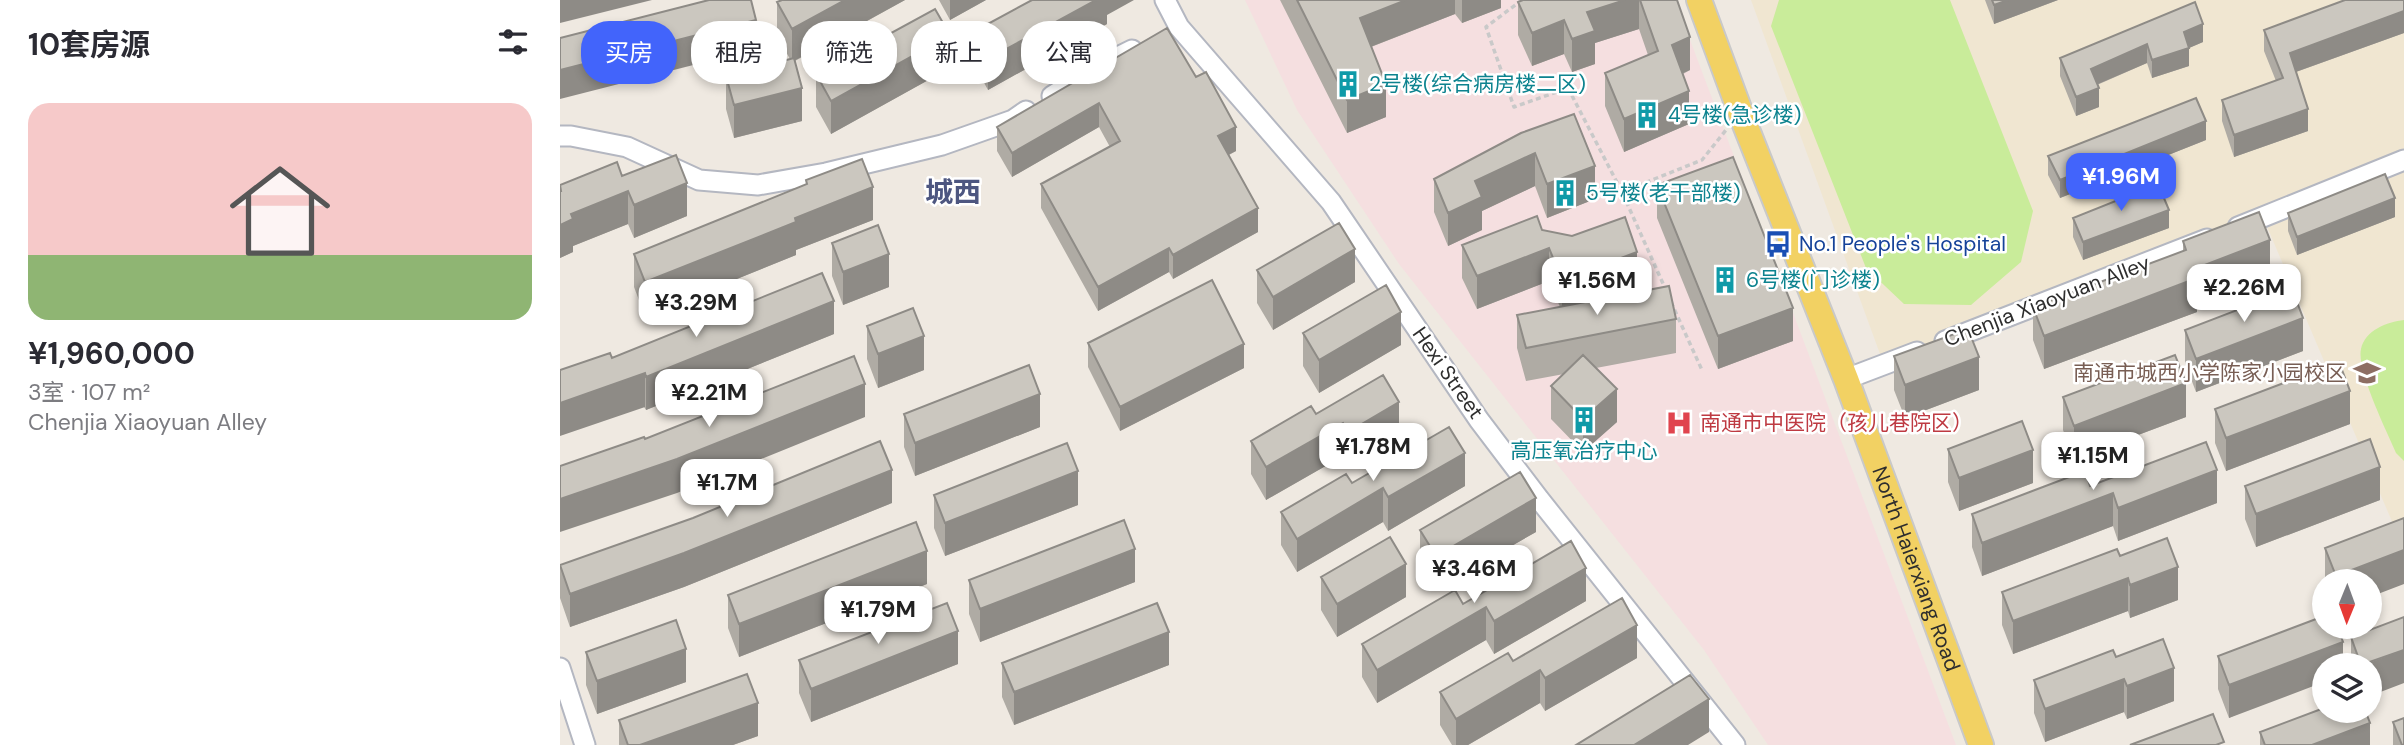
<!DOCTYPE html>
<html lang="zh">
<head>
<meta charset="utf-8">
<style>
	:root { --surface:#fff; --page:#f7f7f7; --text:#2b2b33; --muted:#7c7c81; --accent:#4264fb }
	body { margin:0; font-family:"DM Sans","Noto Sans SC",sans-serif; background:var(--page); color:var(--text); height:100vh; display:flex; flex-direction:column; font-size:26px; white-space:nowrap }
	* { box-sizing:border-box; margin:0 }
	p { font-size:23px; color:var(--muted) }
	.icon { flex:none; width:38px; height:38px; fill:none; stroke:currentColor; stroke-width:2; stroke-linecap:round; stroke-linejoin:round }
	.map { position:relative; flex:1; overflow:hidden }
	.drawer { display:flex; flex-direction:column; background:var(--surface); width:560px }
	.drawer>* { flex:none }
	.banner { position:absolute; left:21px; top:21px; width:665px; height:63px; display:flex; gap:14px }
	.needle { width:46px; rotate:181deg }
	.tools { position:absolute; left:1752px; top:569px; display:grid; gap:14px }
	.tools a { display:grid; place-items:center; width:70px; height:70px; border-radius:50%; background:var(--surface); box-shadow:0 4px 10px #0003; font-size:35px }
	.price { position:absolute; translate:-50% -60px; padding:0 16px; border-radius:14px; background:#fff; color:#222; font-size:23px; line-height:46px; filter:drop-shadow(0 2px 4px #0008) }
	.price::after { content:''; position:absolute; left:50%; top:42px; width:21px; height:16px; margin-left:-10px; background:inherit; clip-path:polygon(0 0,100% 0,50% 100%) }
	.price.on { background:var(--accent); color:#fff }
	ul { padding:0; list-style:none }
	li { display:grid; align-content:center; gap:14px; height:371px; padding:0 28px }
	li span { display:grid; place-items:center; height:217px; border-radius:21px; color:#555 }
	li>.icon { margin-inline-start:auto }
	span .icon { width:126px; height:126px; fill:#fffc; stroke-width:1 }
	li b { font-size:30px }
	h2 { display:flex; justify-content:space-between; align-items:center; height:84px; padding:0 28px; font-size:30px }
	.chip { padding:0 24px; border-radius:28px; background:var(--surface); box-shadow:0 4px 10px #0003; font-size:24px; line-height:63px }
	.chip.on { background:var(--accent); color:#fff }
	main { display:flex; flex:1; min-height:0 }
	.map>svg:first-child { display:block }
	.education { fill:#f0e6d1 }
	.medical { fill:#f5dfe0 }
	.pitch { fill:#c9ec9a }
	.lines { fill:none; stroke-linecap:round; stroke-linejoin:round }
	.minor-casing { stroke:#b4b7c1; stroke-width:23 }
	.major-casing { stroke:#c9c9c9; stroke-width:28 }
	.path { stroke:#c9c9c9; stroke-width:3.5; stroke-dasharray:5 3.5; stroke-linecap:butt }
	.minor { stroke:#fff; stroke-width:19 }
	.major { stroke:#f2d163; stroke-width:24 }
	.wall { fill:#afaba4 }
	.shaded-wall { fill:#8e8b86 }
	.building { fill:#cbc7bf; stroke:#8e8b86; stroke-width:2 }
	.labels { text-anchor:middle; dominant-baseline:central; stroke-width:5; stroke-linejoin:round; paint-order:stroke }
	.culture-label { font-size:21px; fill:#0d838f; stroke:#fff; text-anchor:start }
	.transit-label { font-size:21px; fill:#164399; stroke:#fff; text-anchor:start }
	.street-label { font-size:21px; fill:#2e2e2e; stroke:#fff }
	.education-label { font-size:21px; fill:#785e54; stroke:#fff; text-anchor:end }
	.health-label { font-size:21px; fill:#be3a42; stroke:#fff; text-anchor:start }
	.district-label { font-size:28px; font-weight:bold; fill:#4d5680; stroke:#fff }
</style>
</head>
<body>
<main>
<section class="drawer">
<h2>10套房源<svg class="icon" aria-label="filters" viewBox="0 0 24 24"><path d="M4 7h16M4 17h16"/><circle cx="9" cy="7" r="2"/><circle cx="15" cy="17" r="2"/></svg></h2>
<ul>
<li><span style="background:linear-gradient(#f6c9c9 70%,#8fb573 0)"><svg class="icon" aria-label="home" viewBox="0 0 24 24"><path d="M3 11l9-7 9 7M6 9v11h12V9"/></svg></span><div><b>¥1,960,000</b><p>3室 · 107 m²</p><p>Chenjia Xiaoyuan Alley</p></div></li>
</ul>
</section>
<div class="map">
<svg width="1844" height="745" viewBox="0 0 1844 745">
	<rect width="100%" height="100%" fill="#efe9e1"/>
	<path class="education" d="M1191,0H1844V529L1836,531L1703,217L1324,365Z"/>
	<path class="medical" d="M685,0H1115L1396,745H1208L1144,650L839,264L737,110Z"/>
	<path class="pitch" d="M1219,0H1390L1473,211L1461,262L1411,305L1344,304L1306,268L1211,26Z
		M1844,320V461L1836,453C1827,432 1796,369 1801,349C1805,330 1827,322 1844,320Z"/>
	<g class="lines">
		<defs>
			<path id="minor" d="M605,0L619,27L771,202L919,420L979,499L1175,745
				M492,96L538,67L572,50
				M0,136H11L67,147L139,180L198,185L266,173L382,145L453,120L466,111
				M1678,227L1844,160
				M1385,341L1647,239
				M1286,379L1357,352
				M0,668L25,745"/>
			<g id="major">
				<path id="s1" d="M1139,0L1184,122L1286,379L1421,745"/>
			</g>
		</defs>
		<use href="#minor" class="minor-casing"/>
		<use href="#major" class="major-casing"/>
		<path class="path" d="M962,0L926,27L954,107L1008,88L1062,192L1105,288
			M1062,192L1142,160L1166,130
			M1111,302L1142,370"/>
		<use href="#minor" class="minor"/>
		<use href="#major" class="major"/>
	</g>
	<path class="wall" d="M345,0L235,61L242,121L174,138L166,109V76L230,59L217,36V2Z
		M379,0H426L390,20Z
		M720,0H941V8L902,23L895,14L811,47L826,117L787,133Z
		M963,0H1117L1130,70L1123,74L1129,124L1064,152L1045,106V73L1088,55L1079,29L1035,43V64L1012,72L1004,54L972,66L958,35V2Z
		M1425,0H1498L1434,24Z
		M1844,0V33L1736,72L1748,131L1674,157L1662,121V100L1716,81L1704,51V30Z
		M1635,2L1643,42L1629,48V66L1592,78L1587,63L1537,85L1539,107L1516,116L1500,76V58Z
		M547,15V24L428,90L413,63V32Z
		M607,28L676,151L669,155L698,232L613,279L609,272L538,311L481,208V184L550,147L539,127L452,177L437,151V127Z
		M390,68L271,134L256,107V74Z
		M961,133L1035,199L987,218L975,186L922,211V230L888,246L874,212V179Z
		M1646,140L1500,198L1488,175V156Z
		M62,176L127,216L74,238L68,224L13,246V252L0,258V185Z
		M246,180L313,220L236,250V255L85,316L74,287V254L246,185Z
		M1097,185L1233,341L1158,369L1097,218Z
		M1728,213L1835,217L1737,255L1728,231Z
		M1513,218L1609,228L1523,260L1513,237Z
		M982,230L1012,236L1077,285L1038,299L1116,319V353L1036,368L1057,422L1023,452L991,419V386L1004,374L966,381L957,348V315L1000,307L989,281L917,309L902,278V245Z
		M1623,241L1710,273L1637,301V312L1484,369L1473,340V307L1623,251Z
		M272,243L329,287L283,305L272,276Z
		M697,270L795,282L713,330L697,303Z
		M307,326L364,370L318,388L307,359Z
		M1625,330L1743,351L1636,392L1625,363Z
		M743,333L841,345L759,393L743,366Z
		M274,334L86,410L52,358Z
		M528,343L684,368L560,431L528,367Z
		M1334,356L1419,390L1345,418L1334,390Z
		M1503,397L1626,417L1514,459L1503,430Z
		M1655,409L1790,424L1666,471L1655,443Z
		M344,414L480,427L355,476L344,447Z
		M756,414L839,435L788,465L783,456L706,500L691,474V441Z
		M1388,449L1473,483L1399,511L1388,482Z
		M792,483L905,486L828,531L823,522L737,572L721,545V512Z
		M1530,486L1657,503L1558,541L1553,526L1422,576L1412,547V514Z
		M1685,486L1820,500L1696,547L1685,519Z
		M374,495L518,505L385,556L374,528Z
		M332,503L124,587L10,627L0,598V565Z
		M860,530L976,532L876,589L860,563Z
		M1765,548L1810,581H1765Z
		M1560,556L1618,600L1570,618L1568,611L1453,654L1442,625V592Z
		M761,577L846,597L777,637L761,610Z
		M409,580L575,582L420,642L409,614Z
		M367,584L179,657L168,628V595Z
		M1026,601L934,654L926,640L817,703L802,677V644L903,604Z
		M1791,637L1810,665H1791Z
		M26,652L126,682L37,714L26,685Z
		M1658,656L1783,665L1669,718L1658,689Z
		M1556,657L1614,701L1567,719L1564,712L1485,742L1474,713V680Z
		M1077,658L985,711L980,703L908,745H892L880,725V692L953,661Z
		M239,660L398,664L251,722L239,693Z
		M442,663L609,665L454,725L442,697Z
		M59,720L198,736L173,745H59Z
		M1833,722L1844,745H1833Z
		M1700,732L1810,745H1700Z"/>
	<path class="shaded-wall" d="M0,0H92L0,23Z
		M285,0H345L232,62V29Z
		M390,0H426L390,20Z
		M536,0H574L547,15V24L428,90V59Z
		M846,0H895V14L800,51V18Z
		M902,0H941V8L902,23Z
		M1065,0H1079V29L1035,43V64L1012,72V39L1027,12Z
		M1448,0H1498L1434,24V5Z
		M1844,11V33L1730,74V53Z
		M196,20V49L0,99V70Z
		M1004,20V54L972,66V33Z
		M1643,24V42L1629,48V66L1592,78V60L1624,32Z
		M390,35V68L271,134V101Z
		M1130,37V70L1112,78V45Z
		M1587,44V63L1531,87V69Z
		M826,84V117L787,133V100Z
		M242,88V121L174,138V105Z
		M1539,88V107L1516,116V97Z
		M1129,91V124L1064,152V119Z
		M539,103V127L452,177V153Z
		M1748,109V131L1674,157V135Z
		M1646,121V140L1500,198V180Z
		M676,127V151L658,160V136Z
		M975,153V186L922,211V230L888,246V213L915,181Z
		M1035,166V199L987,218V184Z
		M127,183V216L74,238V205Z
		M313,187V220L236,250V255L85,316V282L235,218Z
		M68,191V224L13,246V252L0,258V225L11,214Z
		M1835,198V217L1737,255V237Z
		M698,208V232L613,279V255Z
		M1609,210V228L1523,260V242Z
		M1710,240V273L1637,301V312L1484,369V336L1634,269Z
		M609,248V272L538,311V287Z
		M989,248V281L917,309V276Z
		M795,249V282L713,330V297Z
		M1077,252V285L1002,313V280Z
		M329,254V287L283,305V272Z
		M274,301V334L86,410V377Z
		M1233,308V341L1158,369V336Z
		M841,312V345L759,393V360Z
		M1743,318V351L1636,392V359Z
		M364,336V370L318,388V354Z
		M684,344V368L560,431V407Z
		M1419,357V390L1345,418V385Z
		M85,373V407L0,436V403Z
		M1626,383V417L1514,459V426Z
		M305,384V417L117,493L0,532V499Z
		M1057,389V422L1023,452V419Z
		M1790,391V424L1666,471V438Z
		M480,394V427L355,476V443Z
		M839,402V435L788,465V432Z
		M783,423V456L706,500V467Z
		M1473,450V483L1399,511V478Z
		M905,453V486L828,531V497Z
		M1820,467V500L1696,547V514Z
		M332,470V503L124,587L10,627V594Z
		M1657,470V503L1558,541V508Z
		M518,471V505L385,556V523Z
		M823,488V522L737,572V539Z
		M1553,493V526L1422,576V543Z
		M976,498V532L876,589V556Z
		M575,549V582L420,642V609Z
		M1844,550V584L1810,597V581H1776V576Z
		M367,551V584L179,657V624Z
		M846,564V597L777,637V604Z
		M1618,567V600L1570,618V585Z
		M1026,568V601L934,654V621Z
		M1568,578V611L1453,654V621Z
		M926,607V640L817,703V670Z
		M1077,625V658L985,711V678Z
		M398,631V664L251,722V689Z
		M609,632V665L454,725V692Z
		M1783,642V665H1764V682L1669,718V685Z
		M126,649V682L37,714V681Z
		M1844,650V683L1810,696V665H1803Z
		M1614,668V701L1567,719V686Z
		M980,670V703L908,745H896V719Z
		M1564,679V712L1485,742V709Z
		M1149,699V732L1128,745H1074Z
		M198,703V736L173,745H80Z
		M1810,723V745H1752Z"/>
	<path class="building" d="M149,0H191L196,20L0,70V38Z
		M222,0H285L232,29L217,2Z
		M472,0H536L428,59L413,32Z
		M737,0H846L800,18L826,84L787,100Z
		M963,0H1065L1027,12L1035,31L1012,39L1004,20L972,33L958,2Z
		M1080,0H1117L1130,37L1112,45L1129,91L1064,119L1045,73L1098,51Z
		M1432,0H1448L1434,5Z
		M1785,0H1844V11L1730,53L1748,109L1674,135L1662,100L1723,78L1704,30Z
		M1635,2L1643,24L1624,32L1629,48L1592,60L1587,44L1531,69L1539,88L1516,97L1500,58Z
		M375,9L390,35L271,101L256,74Z
		M607,28L636,77L646,72L676,127L658,136L698,208L613,255L609,248L538,287L481,184L560,141L539,103L452,153L437,127Z
		M234,58L242,88L174,105L166,76Z
		M1636,98L1646,121L1500,180L1488,156Z
		M1014,114L1035,166L987,184L975,153L915,181L922,197L888,213L874,179L961,133Z
		M116,155L127,183L74,205L68,191L11,214L13,219L0,225V191H1L0,185L57,162L62,176Z
		M1173,157L1233,308L1158,336L1097,185Z
		M302,159L313,187L235,218L236,222L85,282L74,254L247,184L246,180Z
		M1825,174L1835,198L1737,237L1728,213Z
		M1598,184L1609,210L1523,242L1513,218Z
		M1699,212L1710,240L1634,269L1637,278L1484,336L1473,307L1626,250L1623,241Z
		M977,216L982,230L1012,236L1065,217L1077,252L1002,280L989,248L917,276L902,245Z
		M779,223L795,249L713,297L697,270Z
		M318,225L329,254L283,272L272,243Z
		M262,273L274,301L86,377L85,373L0,403V370L50,353L52,358Z
		M652,280L684,344L560,407L528,343Z
		M826,285L841,312L759,360L743,333Z
		M1109,286L1116,319L966,348L957,315Z
		M1732,289L1743,318L1636,359L1625,330Z
		M353,308L364,336L318,354L307,326Z
		M1408,329L1419,357L1345,385L1334,356Z
		M1023,355L1057,389L1023,419L991,386Z
		M1615,355L1626,383L1514,426L1503,397Z
		M294,356L305,384L117,459L0,499V466L84,437L85,439Z
		M1779,362L1790,391L1666,438L1655,409Z
		M469,365L480,394L355,443L344,414Z
		M823,375L839,402L788,432L783,423L706,467L691,441L751,406L756,414Z
		M1462,421L1473,450L1399,478L1388,449Z
		M889,427L905,453L828,497L823,488L737,539L721,512L786,474L792,483Z
		M1810,439L1820,467L1696,514L1685,486Z
		M320,441L332,470L124,553L10,594L0,565L133,518Z
		M1646,442L1657,470L1558,508L1553,493L1422,543L1412,514L1525,471L1530,486Z
		M507,443L518,471L385,523L374,495Z
		M960,472L976,498L876,556L860,530Z
		M1844,518V550L1776,576L1765,548Z
		M564,520L575,549L420,609L409,580Z
		M356,522L367,551L179,624L168,595Z
		M830,537L846,564L777,604L761,577Z
		M1607,538L1618,567L1570,585L1568,578L1453,621L1442,592L1557,549L1560,556Z
		M1011,541L1026,568L934,621L926,607L817,670L802,644L895,590L903,604Z
		M1062,598L1077,625L985,678L980,670L896,719L880,692L948,653L953,661Z
		M387,603L398,631L251,689L239,660Z
		M597,603L609,632L454,692L442,663Z
		M1764,616V626H1777L1783,642L1669,685L1658,656Z
		M1844,617V650L1801,665L1791,637Z
		M116,620L126,649L37,681L26,652Z
		M1603,639L1614,668L1567,686L1564,679L1485,709L1474,680L1553,650L1556,657Z
		M187,674L198,703L80,745H68L59,720Z
		M1130,675L1149,699L1074,745H1016Z
		M1764,708V710H1805L1810,723L1752,745H1705L1700,732Z
		M1653,714L1664,742L1656,745H1570Z
		M1844,718V745H1842L1833,722Z"/>
	<defs>
		<symbol id="building-bare" viewBox="-9 -9 18 18"><path d="M-4-6H4V6H1V3H-1V6H-4ZM-2.5-4.3h1.7v1.8h-1.7ZM.8-4.3h1.7v1.8H.8ZM-2.5-1h1.7V.8h-1.7ZM.8-1h1.7V.8H.8Z" fill="#0f9aa8" stroke="#fff" stroke-width="2.5" paint-order="stroke"/></symbol>
		<symbol id="bus-bare" viewBox="-9 -9 18 18"><path d="M-5-6H5V4H4V6H2V4H-2V6H-4V4H-5ZM-3.5-4V0h7V-4ZM-3.5 1.2v1.5H-2V1.2ZM2 1.2v1.5H3.5V1.2Z" fill="#1a4fb4" stroke="#fff" stroke-width="2.5" paint-order="stroke"/></symbol>
		<symbol id="school-bare" viewBox="-9 -9 18 18"><path d="M0-5L7-2L0 1L-7-2ZM-4 1L0 2.5L4 1V4Q0 6-4 4Z" fill="#8d6e63" stroke="#fff" stroke-width="2.5" paint-order="stroke"/></symbol>
		<symbol id="hospital-bare" viewBox="-9 -9 18 18"><path d="M-5-5h3v3.5h4V-5h3V5h-3V1.5h-4V5h-3Z" fill="#e0444e" stroke="#fff" stroke-width="2.5" paint-order="stroke"/></symbol>
	</defs>
	<g fill-rule="evenodd">
		<use href="#building-bare" x="769" y="65" width="38" height="38"/>
		<use href="#building-bare" x="1068" y="96" width="38" height="38"/>
		<use href="#building-bare" x="986" y="174" width="38" height="38"/>
		<use href="#bus-bare" x="1199" y="225" width="38" height="38"/>
		<use href="#building-bare" x="1146" y="261" width="38" height="38"/>
		<use href="#school-bare" x="1788" y="354" width="38" height="38"/>
		<use href="#building-bare" x="1005" y="401" width="38" height="38"/>
		<use href="#hospital-bare" x="1100" y="404" width="38" height="38"/>
	</g>
	<g class="labels">
		<g class="culture-label">
			<text x="809" y="84">2号楼(综合病房楼二区)</text>
			<text x="1108" y="115">4号楼(急诊楼)</text>
			<text x="1026" y="193">5号楼(老干部楼)</text>
			<text x="1186" y="280">6号楼(门诊楼)</text>
			<text x="1024" y="451" text-anchor="middle">高压氧治疗中心</text>
		</g>
		<g class="transit-label">
			<text x="1239" y="244">No.1 People's Hospital</text>
		</g>
		<g class="street-label">
			<text transform="translate(1487 301) rotate(-21)">Chenjia Xiaoyuan Alley</text>
			<text transform="translate(888 373) rotate(55)">Hexi Street</text>
			<text stroke="none"><textPath href="#s1" startOffset="609">North Haierxiang Road</textPath></text>
		</g>
		<g class="education-label">
			<text x="1786" y="373">南通市城西小学陈家小园校区</text>
		</g>
		<g class="health-label">
			<text x="1140" y="423">南通市中医院（孩儿巷院区）</text>
		</g>
		<g class="district-label">
			<text x="393" y="192">城西</text>
		</g>
	</g>
</svg>
<div class="tools">
<a><svg class="needle" viewBox="-14 -14 28 28"><path d="M0-13l5 13h-10z" fill="#e53935"/><path d="M0 13l5-13h-10z" fill="#7c7c81"/></svg></a>
<a><svg class="icon" aria-label="layers" viewBox="0 0 24 24"><path d="M12 4l9 5-9 5-9-5zM3 14l9 5 9-5"/></svg></a>
</div>
<b class="price on" style="left:1561px;top:213px">¥1.96M</b>
<b class="price" style="left:1037px;top:317px">¥1.56M</b>
<b class="price" style="left:1684px;top:324px">¥2.26M</b>
<b class="price" style="left:136px;top:339px">¥3.29M</b>
<b class="price" style="left:149px;top:429px">¥2.21M</b>
<b class="price" style="left:813px;top:483px">¥1.78M</b>
<b class="price" style="left:1533px;top:492px">¥1.15M</b>
<b class="price" style="left:167px;top:519px">¥1.7M</b>
<b class="price" style="left:914px;top:605px">¥3.46M</b>
<b class="price" style="left:318px;top:646px">¥1.79M</b>
<div class="banner">
<a class="chip on">买房</a>
<a class="chip">租房</a>
<a class="chip">筛选</a>
<a class="chip">新上</a>
<a class="chip">公寓</a>
</div>
</div>
</main>
</body>
</html>
